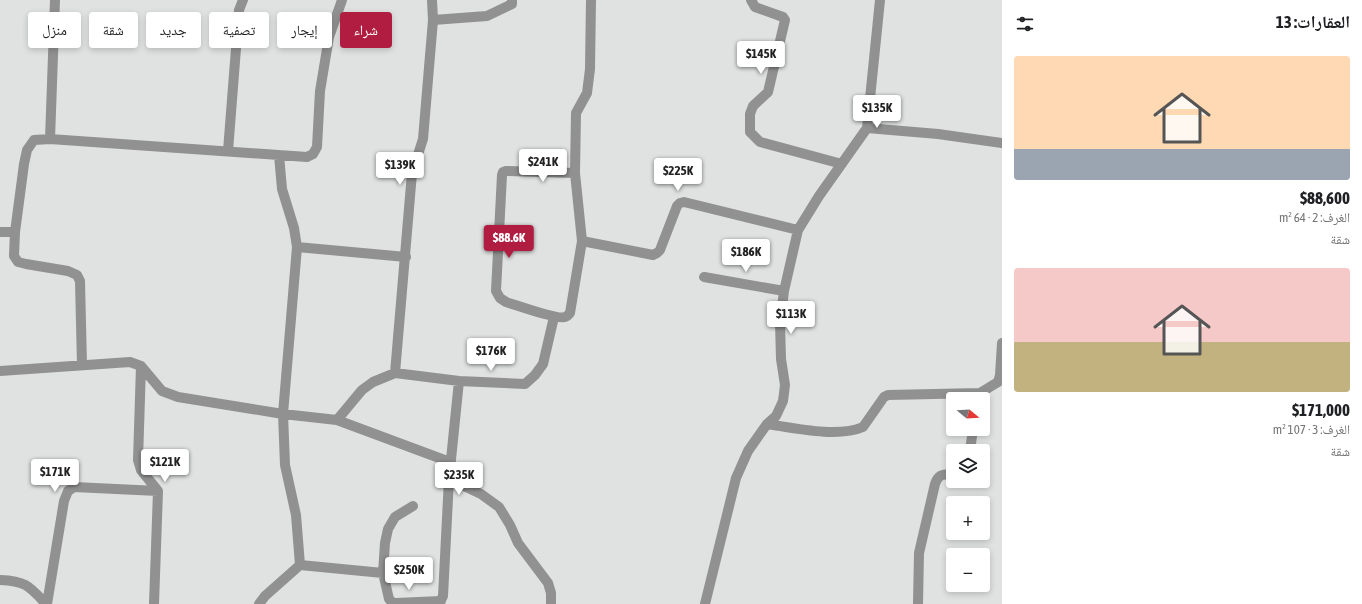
<!DOCTYPE html>
<html lang="ar">
<head>
<meta charset="utf-8">
<style>
	:root { --surface:#fff; --page:#f6f6f6; --text:#202124; --muted:#757577; --accent:#b01d40 }
	body { margin:0; font-family:"Asap Condensed","Noto Naskh Arabic",sans-serif; background:var(--page); color:var(--text); direction:rtl; height:100vh; display:flex; flex-direction:column; font-size:15px; white-space:nowrap }
	* { box-sizing:border-box; margin:0 }
	p { font-size:13px; color:var(--muted) }
	.icon { flex:none; width:22px; height:22px; fill:none; stroke:currentColor; stroke-width:2; stroke-linecap:round; stroke-linejoin:round }
	.map { position:relative; flex:1; overflow:hidden; direction:ltr }
	.sheet { display:flex; flex-direction:column; background:var(--surface); width:360px }
	.sheet>* { flex:none }
	.top-card { position:absolute; left:12px; top:12px; width:380px; height:36px; direction:rtl; display:flex; gap:8px }
	.needle { width:26px; rotate:108deg }
	.fabs { position:absolute; left:946px; top:392px; display:grid; gap:8px }
	.fabs a { display:grid; place-items:center; width:44px; height:44px; border-radius:4px; background:var(--surface); box-shadow:0 2px 6px #0003; font-size:20px }
	.price { position:absolute; translate:-50% -34px; padding:0 9px; border-radius:4px; background:#fff; color:#222; font-size:13px; line-height:26px; filter:drop-shadow(0 1px 2px #0008) }
	.price::after { content:''; position:absolute; left:50%; top:24px; width:12px; height:9px; margin-left:-6px; background:inherit; clip-path:polygon(0 0,100% 0,50% 100%) }
	.price.current { background:var(--accent); color:#fff }
	ul { padding:0; list-style:none }
	li { display:grid; align-content:center; gap:8px; height:212px; padding:0 12px }
	li span { display:grid; place-items:center; height:124px; border-radius:4px; color:#555 }
	li>.icon { margin-inline-start:auto }
	span .icon { width:72px; height:72px; fill:#fffc; stroke-width:1 }
	li b { font-size:17px }
	h2 { display:flex; justify-content:space-between; align-items:center; height:48px; padding:0 12px; font-size:17px }
	.pill { padding:0 14px; border-radius:4px; background:var(--surface); box-shadow:0 2px 6px #0003; font-size:14px; line-height:36px }
	.pill.current { background:var(--accent); color:#fff }
	main { display:flex; flex:1; min-height:0 }
	.map>svg:first-child { display:block }
	.lines { fill:none; stroke-linecap:round; stroke-linejoin:round }
	.street { stroke:#909190; stroke-width:10 }
</style>
</head>
<body>
<main>
<section class="sheet">
<h2>العقارات: 13<svg class="icon" aria-label="filters" viewBox="0 0 24 24"><path d="M4 7h16M4 17h16"/><circle cx="9" cy="7" r="2"/><circle cx="15" cy="17" r="2"/></svg></h2>
<ul>
<li><span style="background:linear-gradient(#ffd9b3 75%,#9aa5b1 0)"><svg class="icon" aria-label="home" viewBox="0 0 24 24"><path d="M3 11l9-7 9 7M6 9v11h12V9"/></svg></span><div><b>$88,600</b><p>الغرف: 2 · 64 m²</p><p>شقة</p></div></li>
<li><span style="background:linear-gradient(#f6c9c9 60%,#c2b280 0)"><svg class="icon" aria-label="home" viewBox="0 0 24 24"><path d="M3 11l9-7 9 7M6 9v11h12V9"/></svg></span><div><b>$171,000</b><p>الغرف: 3 · 107 m²</p><p>شقة</p></div></li>
</ul>
</section>
<div class="map">
<svg width="1002" height="604" viewBox="0 0 1002 604">
	<rect width="100%" height="100%" fill="#dfe2e0"/>
	<g class="lines">
		<path class="street" d="M751,0L755,7L783,17L785,20L768,92L753,106L750,114V132L760,142L842,164
			M433,20L487,16L510,5L512,4V0
			M867,128L938,134L1002,143
			M50,139L55,0
			M228,151L239,10L243,0
			M279,155L282,189L294,228L297,247L283,414L285,465L296,515L300,565
			M575,173L506,171L503,172L502,175L496,291L500,298L506,302C516,305 558,320 565,317C568,316 568,315 570,313L582,241L575,173L576,113L587,93L590,69L591,0
			M0,232H15
			M582,241L653,255L657,253L660,250L677,206L680,203L684,202L798,230
			M297,247L406,257
			M704,277L784,291
			M82,365L80,281L77,275L68,271L26,264L18,262L14,256L15,232L24,164L27,150L34,140L50,139L307,157L313,154L317,147L320,91L329,37L342,0
			M141,366L138,460L141,470L158,491L154,604
			M0,371L130,362L141,366L162,391L178,397L283,414L337,420L450,462
			M395,373L412,173L423,139L433,20L432,0
			M337,420L362,390L373,382L395,373L459,381L525,384L535,375L543,364L554,317
			M767,424C794,428 838,438 863,427L884,397L888,395L980,393L998,382L1000,375L1002,343
			M970,451L973,429
			M449,479L481,494L499,507L510,525L518,543L548,583L551,593V604
			M413,506L395,517L388,529L385,543L383,573L389,599L392,602L396,603L441,601
			M0,580C26,581 29,586 46,604
			M47,604L64,501L68,491L74,487L158,491
			M259,604L265,596L300,565L383,573
			M439,604L443,596L449,479L459,381
			M705,604L736,478L748,451L767,424L776,416L783,401L785,385L781,359L780,323L784,291L798,230L819,196L867,128L880,0
			M918,604L919,553L935,484C939,473 943,475 953,474"/>
	</g>
</svg>
<div class="fabs">
<a><svg class="needle" viewBox="-14 -14 28 28"><path d="M0-13l5 13h-10z" fill="#e53935"/><path d="M0 13l5-13h-10z" fill="#757577"/></svg></a>
<a><svg class="icon" aria-label="layers" viewBox="0 0 24 24"><path d="M12 4l9 5-9 5-9-5zM3 14l9 5 9-5"/></svg></a>
<a>+</a>
<a>−</a>
</div>
<b class="price" style="left:761px;top:75px">$145K</b>
<b class="price" style="left:877px;top:129px">$135K</b>
<b class="price" style="left:543px;top:183px">$241K</b>
<b class="price" style="left:400px;top:186px">$139K</b>
<b class="price" style="left:678px;top:192px">$225K</b>
<b class="price current" style="left:509px;top:259px">$88.6K</b>
<b class="price" style="left:746px;top:273px">$186K</b>
<b class="price" style="left:791px;top:335px">$113K</b>
<b class="price" style="left:491px;top:372px">$176K</b>
<b class="price" style="left:165px;top:483px">$121K</b>
<b class="price" style="left:55px;top:493px">$171K</b>
<b class="price" style="left:459px;top:496px">$235K</b>
<b class="price" style="left:409px;top:591px">$250K</b>
<div class="top-card">
<a class="pill current">شراء</a>
<a class="pill">إيجار</a>
<a class="pill">تصفية</a>
<a class="pill">جديد</a>
<a class="pill">شقة</a>
<a class="pill">منزل</a>
</div>
</div>
</main>
</body>
</html>
